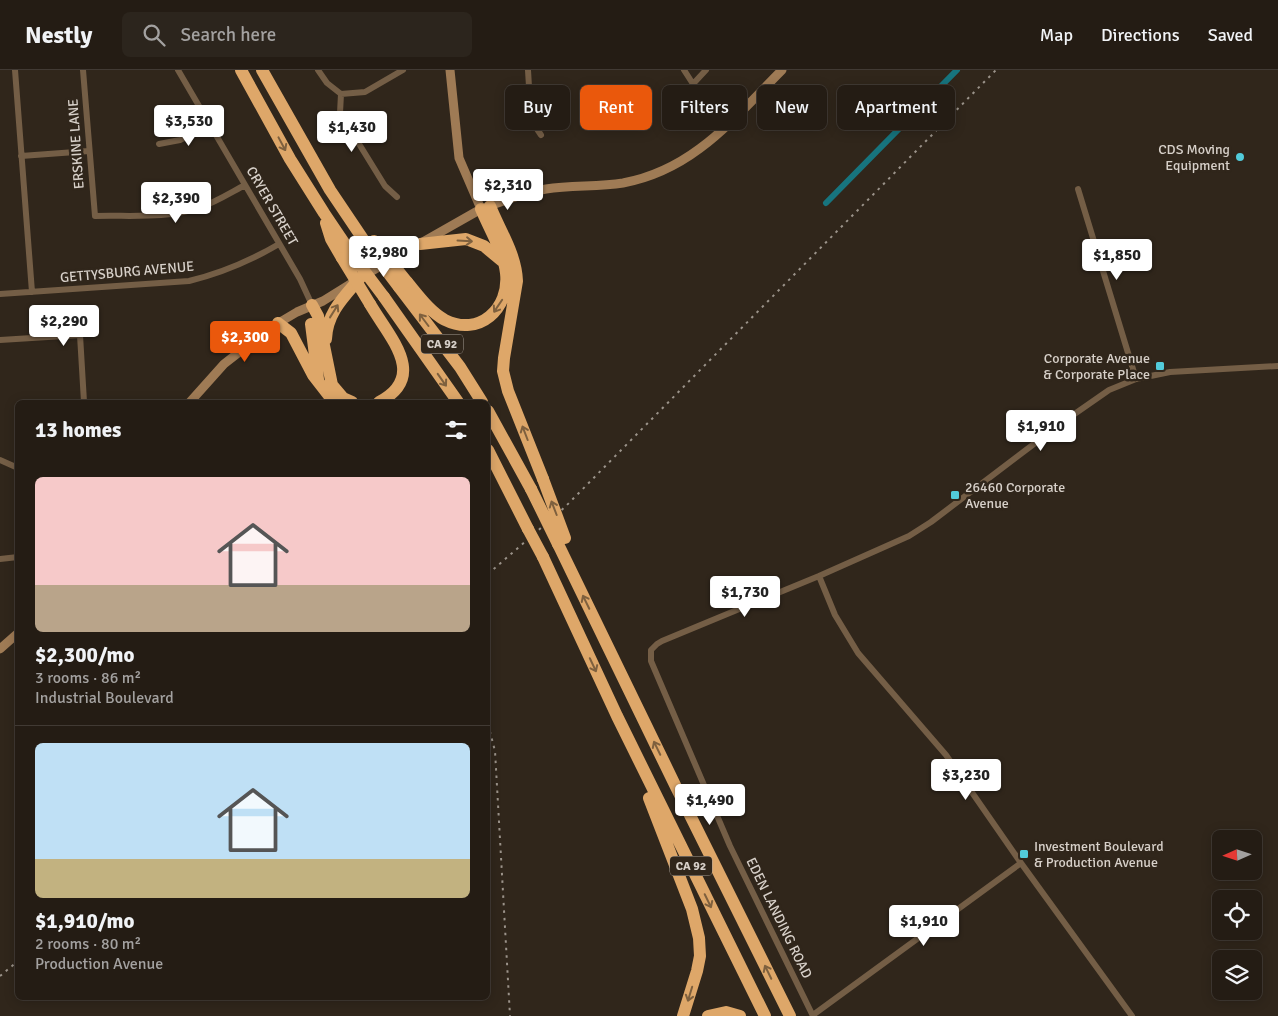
<!DOCTYPE html>
<html lang="en">
<head>
<meta charset="utf-8">
<style>
	:root { --surface:#241c14; --page:#2c251d; --text:#f1f3f6; --muted:#a3a1a0; --line:#413a34; --accent:#ea580c }
	body { margin:0; font-family:Signika,sans-serif; background:var(--page); color:var(--text); height:100vh; display:flex; flex-direction:column; font-size:19px; white-space:nowrap }
	* { box-sizing:border-box; margin:0 }
	p { font-size:16px; color:var(--muted) }
	.icon { flex:none; width:28px; height:28px; fill:none; stroke:currentColor; stroke-width:2; stroke-linecap:round; stroke-linejoin:round }
	.map { position:relative; flex:1; overflow:hidden }
	.sheet { position:absolute; left:15px; top:330px; width:475px; height:600px; display:flex; flex-direction:column; background:var(--surface); border-radius:8px; box-shadow:0 2px 12px #0003,0 0 0 1px var(--line) }
	.sheet>* { flex:none }
	.hud { position:absolute; left:505px; top:15px; width:475px; height:45px; display:flex; gap:10px }
	.needle { width:32px; rotate:267deg }
	.tools { position:absolute; left:1212px; top:760px; display:grid; gap:10px }
	.tools a { display:grid; place-items:center; width:50px; height:50px; border-radius:8px; background:var(--surface); box-shadow:0 2px 12px #0003,0 0 0 1px var(--line); font-size:25px }
	.price { position:absolute; translate:-50% -42px; padding:0 11px; border-radius:5px; background:#fff; color:#222; font-size:16px; line-height:32px; filter:drop-shadow(0 1px 2px #0008) }
	.price::after { content:''; position:absolute; left:50%; top:30px; width:15px; height:11px; margin-left:-8px; background:inherit; clip-path:polygon(0 0,100% 0,50% 100%) }
	.price.selected { background:var(--accent); color:#fff }
	ul { padding:0; list-style:none }
	li { display:grid; align-content:center; gap:10px; height:265px; padding:0 20px }
	li+li { border-top:1px solid var(--line) }
	li span { display:grid; place-items:center; height:155px; border-radius:8px; color:#555 }
	li>.icon { margin-inline-start:auto }
	span .icon { width:90px; height:90px; fill:#fffc; stroke-width:1 }
	li b { font-size:21px }
	h2 { display:flex; justify-content:space-between; align-items:center; height:60px; padding:0 20px; font-size:21px }
	.chip { padding:0 18px; border-radius:8px; background:var(--surface); box-shadow:0 2px 12px #0003,0 0 0 1px var(--line); font-size:18px; line-height:45px }
	.chip.selected { background:var(--accent); color:#fff }
	header { display:flex; align-items:center; gap:30px; box-sizing:border-box; height:70px; padding:0 25px; background:var(--surface); border-bottom:1px solid var(--line) }
	header strong { font-size:24px }
	nav { display:flex; gap:28px; margin-inline-start:auto; font-size:18px }
	.search { width:350px; height:45px; background:var(--page); display:flex; align-items:center; gap:12px; box-sizing:border-box; padding:0 18px; border-radius:8px; color:var(--muted); font-size:19px }
	.map>svg:first-child { display:block }
	.lines { fill:none; stroke-linecap:round; stroke-linejoin:round }
	.canal { stroke:#17747e; stroke-width:6 }
	.street { stroke:#745e46; stroke-width:6 }
	.secondary { stroke:#9f7b55; stroke-width:9 }
	.highway { stroke:#dea769; stroke-width:12 }
	.rail { stroke:#9b938a; stroke-width:2; stroke-dasharray:2.5 5; stroke-linecap:butt }
	.highway-bridge { stroke:#dea769; stroke-width:12 }
	.oneway { stroke:#7e603e }
	.poi-dot { fill:#52cbda; stroke:#30261b; stroke-width:2 }
	.labels { text-anchor:middle; dominant-baseline:central; stroke-width:5; stroke-linejoin:round; paint-order:stroke }
	.shield { fill:#30261b; stroke:#a59d95; stroke-width:1 }
	.shield-label { font-size:12px; font-weight:bold; fill:#d7d0c9 }
	.street-label { font-size:14px; fill:#d7d0c9; stroke:#30261b }
	.poi-label { font-size:14px; fill:#d7d0c9; stroke:#30261b; text-anchor:end }
</style>
</head>
<body>
<header>
<strong>Nestly</strong>
<div class="search"><svg class="icon" aria-label="search" viewBox="0 0 24 24"><circle cx="10" cy="10" r="6"/><path d="M15 15l6 6"/></svg>Search here</div>
<nav><a>Map</a><a>Directions</a><a>Saved</a></nav>
</header>
<div class="map">
<svg width="1278" height="946" viewBox="0 0 1278 946">
	<rect width="100%" height="100%" fill="#30261b"/>
	<g class="lines">
		<path class="canal" d="M826,133L957,0"/>
		<path class="street" d="M15,0L32,222
			M83,0L95,146C129,145 167,149 199,138C216,132 230,123 245,115
			M178,0L300,209L312,235
			M318,0L327,13L341,24
			M528,0L531,50L541,65
			M684,0L693,14L706,0
			M341,24L340,43L385,116L397,127
			M341,24L365,22L403,0
			M159,74L180,70L210,55
			M21,86L89,81
			M1078,119L1136,309
			M0,224L189,211C222,203 250,191 279,174
			M0,270L80,265L84,332
			M0,390L18,398
			M0,489L18,487
			M819,506L835,545L858,583L946,685L1021,793L1132,946
			M813,945L1021,793
			M813,946L730,776L651,591V580L657,574L662,571L819,506L909,466L931,452L1063,352L1109,320L1136,309L1170,302L1278,296"/>
		<path class="secondary" d="M450,0L459,88L481,139
			M363,206L481,139C502,131 524,123 546,119C572,115 597,117 623,113C694,100 734,48 782,0
			M190,332L224,294L270,258L297,242L323,231L352,213
			M0,579L18,563"/>
		<path class="highway" d="M241,0L290,89L324,143L353,186
			M262,0L330,120L367,175
			M490,136C500,161 516,184 517,211L504,288L503,301L508,321L543,409
			M326,153L331,169L342,188
			M420,174L466,169L484,176L502,191
			M407,212C418,225 430,242 445,250C479,267 510,239 506,203C504,183 489,158 481,139
			M399,217L460,297L482,332
			M384,227L458,332
			M370,234C389,267 429,306 379,332
			M312,235L318,246L332,315L343,328L352,332
			M278,253L291,263L313,305L334,332
			M311,254L318,309
			M326,269C327,242 345,226 361,207
			M488,341L531,419
			M488,380L528,459
			M558,474L676,717L790,946
			M543,487L617,646L765,946
			M649,728L692,839L699,868L700,886L697,901L683,946
			M708,946L726,942L740,946"/>
		<path class="rail" d="M488,504L565,437L996,0
			M488,654L495,681L510,946
			M0,906L18,891"/>
		<path class="highway-bridge" d="M374,171L407,212
			M367,175L399,217
			M353,186L384,227
			M342,188L370,234
			M543,409L565,468
			M531,419L558,474
			M528,459L543,487"/>
	</g>
	<defs><path id="oneway-shaft" d="M-6 0H5M1.5-3L5.5 0L1.5 3" fill="none" stroke-width="1.6" stroke-linecap="round" stroke-linejoin="round" transform="scale(1.25)"/></defs>
	<g class="oneway">
		<use href="#oneway-shaft" transform="translate(282 74) rotate(62)"/>
		<use href="#oneway-shaft" transform="translate(465 171) rotate(3)"/>
		<use href="#oneway-shaft" transform="translate(498 236) rotate(124)"/>
		<use href="#oneway-shaft" transform="translate(334 241) rotate(-58)"/>
		<use href="#oneway-shaft" transform="translate(424 250) rotate(-127)"/>
		<use href="#oneway-shaft" transform="translate(442 310) rotate(55)"/>
		<use href="#oneway-shaft" transform="translate(525 363) rotate(-111)"/>
		<use href="#oneway-shaft" transform="translate(554 438) rotate(-111)"/>
		<use href="#oneway-shaft" transform="translate(586 532) rotate(-116)"/>
		<use href="#oneway-shaft" transform="translate(593 595) rotate(65)"/>
		<use href="#oneway-shaft" transform="translate(657 678) rotate(-116)"/>
		<use href="#oneway-shaft" transform="translate(708 831) rotate(64)"/>
		<use href="#oneway-shaft" transform="translate(768 902) rotate(-116)"/>
		<use href="#oneway-shaft" transform="translate(690 924) rotate(107)"/>
	</g>
	<g class="poi-dot">
		<circle cx="1240" cy="87" r="5"/>
		<rect x="1155" y="291" width="10" height="10" rx="2.5"/>
		<rect x="950" y="420" width="10" height="10" rx="2.5"/>
		<rect x="1019" y="779" width="10" height="10" rx="2.5"/>
	</g>
	<g class="labels">
		<g class="shield">
			<rect x="421" y="264.5" width="42" height="19" rx="4"/>
			<rect x="670" y="786.5" width="42" height="19" rx="4"/>
		</g>
		<g class="shield-label">
			<text x="442" y="274">CA 92</text>
			<text x="691" y="796">CA 92</text>
		</g>
		<g class="street-label">
			<text transform="translate(76 74) rotate(-94)">ERSKINE LANE</text>
			<text transform="translate(272 136) rotate(60)">CRYER STREET</text>
			<text transform="translate(127 202) rotate(-5)">GETTYSBURG AVENUE</text>
			<text transform="translate(779 848) rotate(64)">EDEN LANDING ROAD</text>
		</g>
		<g class="poi-label">
			<text x="1230" y="79">CDS Moving<tspan x="1230" dy="16">Equipment</tspan></text>
			<text x="1150" y="288">Corporate Avenue<tspan x="1150" dy="16">&amp; Corporate Place</tspan></text>
			<text x="965" y="417" text-anchor="start">26460 Corporate<tspan x="965" dy="16">Avenue</tspan></text>
			<text x="1034" y="776" text-anchor="start">Investment Boulevard<tspan x="1034" dy="16">&amp; Production Avenue</tspan></text>
		</g>
	</g>
</svg>
<div class="tools">
<a><svg class="needle" viewBox="-14 -14 28 28"><path d="M0-13l5 13h-10z" fill="#e53935"/><path d="M0 13l5-13h-10z" fill="#a3a1a0"/></svg></a>
<a><svg class="icon" aria-label="locate" viewBox="0 0 24 24"><circle cx="12" cy="12" r="6"/><path d="M12 2v4M12 18v4M2 12h4M18 12h4"/></svg></a>
<a><svg class="icon" aria-label="layers" viewBox="0 0 24 24"><path d="M12 4l9 5-9 5-9-5zM3 14l9 5 9-5"/></svg></a>
</div>
<b class="price" style="left:189px;top:77px">$3,530</b>
<b class="price" style="left:352px;top:83px">$1,430</b>
<b class="price" style="left:508px;top:141px">$2,310</b>
<b class="price" style="left:176px;top:154px">$2,390</b>
<b class="price" style="left:384px;top:208px">$2,980</b>
<b class="price" style="left:1117px;top:211px">$1,850</b>
<b class="price" style="left:64px;top:277px">$2,290</b>
<b class="price selected" style="left:245px;top:293px">$2,300</b>
<b class="price" style="left:1041px;top:382px">$1,910</b>
<b class="price" style="left:745px;top:548px">$1,730</b>
<b class="price" style="left:966px;top:731px">$3,230</b>
<b class="price" style="left:710px;top:756px">$1,490</b>
<b class="price" style="left:924px;top:877px">$1,910</b>
<div class="hud">
<a class="chip">Buy</a>
<a class="chip selected">Rent</a>
<a class="chip">Filters</a>
<a class="chip">New</a>
<a class="chip">Apartment</a>
</div>
<section class="sheet">
<h2>13 homes<svg class="icon" aria-label="filters" viewBox="0 0 24 24"><path d="M4 7h16M4 17h16"/><circle cx="9" cy="7" r="2"/><circle cx="15" cy="17" r="2"/></svg></h2>
<ul>
<li><span style="background:linear-gradient(#f6c9c9 70%,#b9a48a 0)"><svg class="icon" aria-label="home" viewBox="0 0 24 24"><path d="M3 11l9-7 9 7M6 9v11h12V9"/></svg></span><div><b>$2,300/mo</b><p>3 rooms · 86 m²</p><p>Industrial Boulevard</p></div></li>
<li><span style="background:linear-gradient(#bfe0f5 75%,#c2b280 0)"><svg class="icon" aria-label="home" viewBox="0 0 24 24"><path d="M3 11l9-7 9 7M6 9v11h12V9"/></svg></span><div><b>$1,910/mo</b><p>2 rooms · 80 m²</p><p>Production Avenue</p></div></li>
</ul>
</section>
</div>
</body>
</html>
